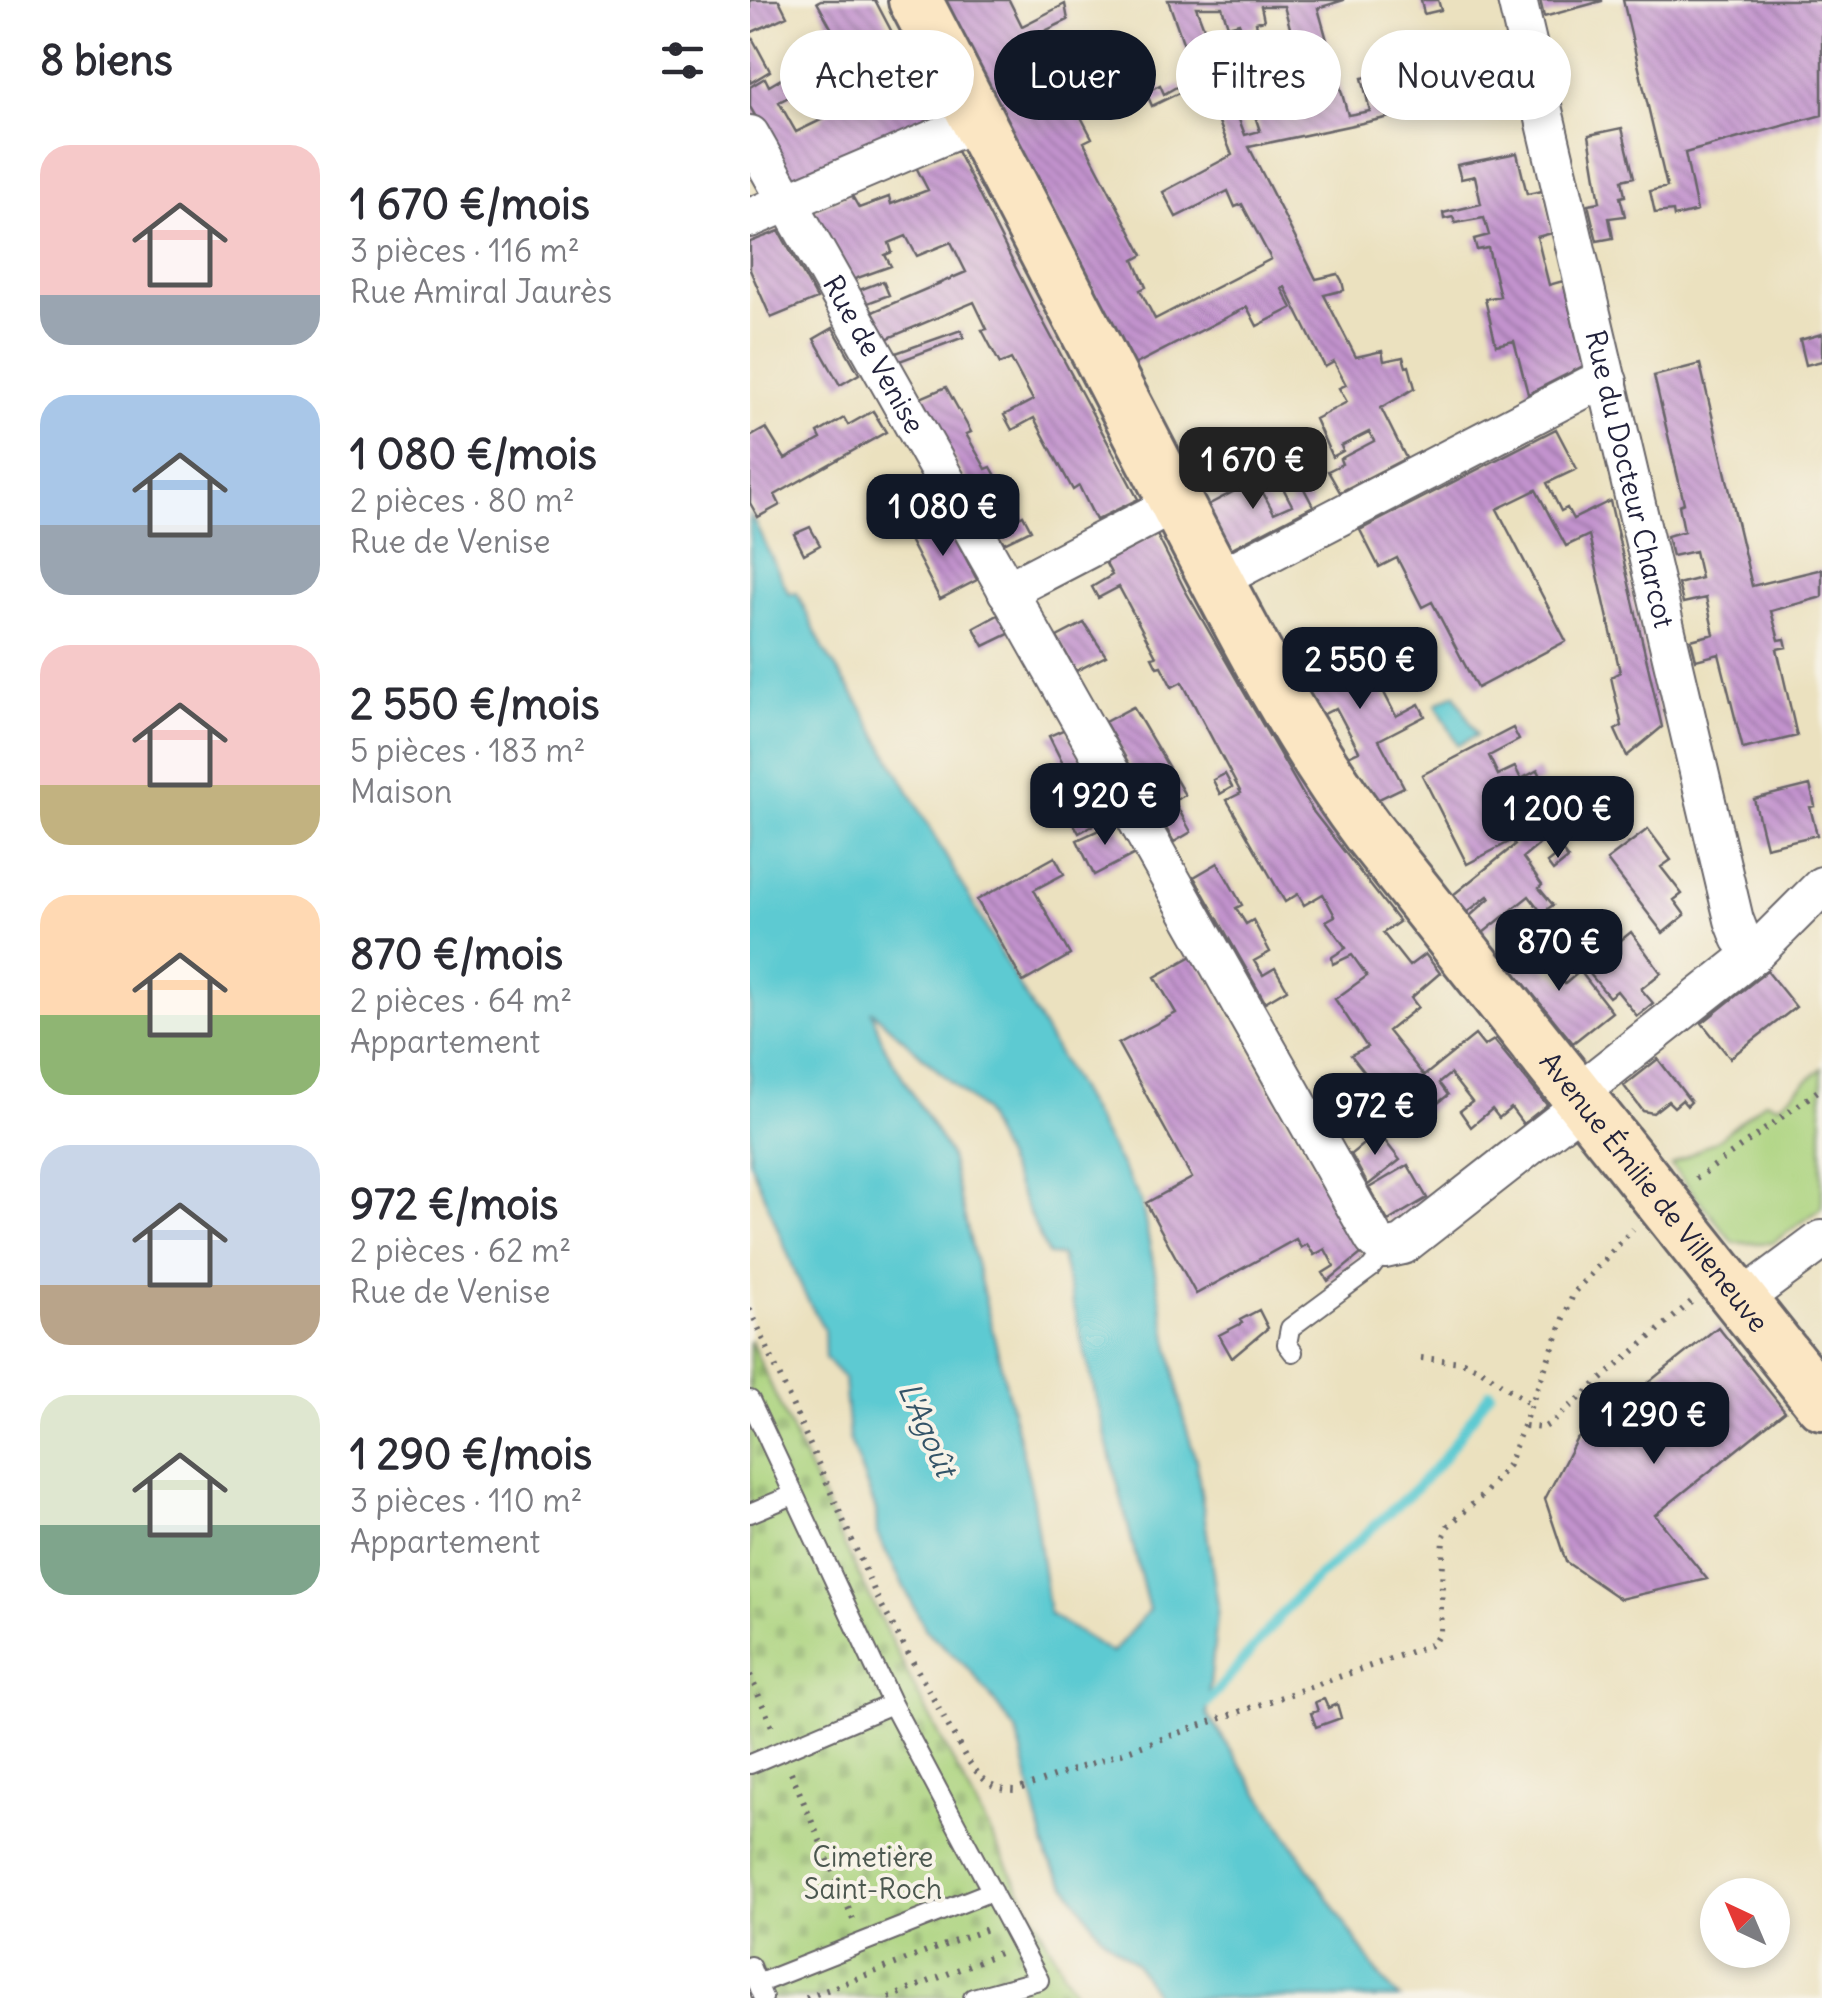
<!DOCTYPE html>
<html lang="fr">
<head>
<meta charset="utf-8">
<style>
	:root { --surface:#fff; --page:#f7f7f7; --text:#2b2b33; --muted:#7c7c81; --accent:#111827 }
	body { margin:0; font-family:Delius,sans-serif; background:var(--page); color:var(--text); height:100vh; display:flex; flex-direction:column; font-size:38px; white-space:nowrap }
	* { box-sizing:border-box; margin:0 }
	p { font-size:32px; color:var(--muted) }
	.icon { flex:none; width:55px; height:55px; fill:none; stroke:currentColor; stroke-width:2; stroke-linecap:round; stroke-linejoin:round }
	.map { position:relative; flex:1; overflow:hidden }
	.side { display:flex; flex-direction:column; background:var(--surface); width:750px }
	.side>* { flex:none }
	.top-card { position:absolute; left:30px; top:30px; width:890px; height:90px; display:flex; gap:20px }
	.needle { width:65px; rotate:316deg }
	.tools { position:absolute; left:950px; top:1878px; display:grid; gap:20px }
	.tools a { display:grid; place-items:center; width:90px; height:90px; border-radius:50%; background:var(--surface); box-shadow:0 5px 15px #0003; font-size:50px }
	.price { position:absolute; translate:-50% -85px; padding:0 22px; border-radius:20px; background:var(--accent); color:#fff; font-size:32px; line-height:65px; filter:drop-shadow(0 2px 5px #0008) }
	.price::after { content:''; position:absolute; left:50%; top:60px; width:30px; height:22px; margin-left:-15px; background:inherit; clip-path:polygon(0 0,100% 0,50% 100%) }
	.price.selected { background:#222; color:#fff }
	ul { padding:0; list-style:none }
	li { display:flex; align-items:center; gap:30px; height:250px; padding:0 40px }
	li span { display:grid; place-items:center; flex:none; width:280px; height:200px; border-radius:30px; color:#555 }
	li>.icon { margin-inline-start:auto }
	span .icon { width:120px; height:120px; fill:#fffc; stroke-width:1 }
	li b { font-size:42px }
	h2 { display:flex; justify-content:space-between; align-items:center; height:120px; padding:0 40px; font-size:42px }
	.tag { padding:0 35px; border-radius:45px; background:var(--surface); box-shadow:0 5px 15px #0003; font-size:35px; line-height:90px }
	.tag.selected { background:var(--accent); color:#fff }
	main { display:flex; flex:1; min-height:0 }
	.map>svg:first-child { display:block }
	.green { fill:#abd37e; stroke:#667a5c; stroke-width:2.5 }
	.cemetery { fill:url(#cemetery-stones); stroke:#667a5c; stroke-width:2.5 }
	.water { fill:#5dcad2; stroke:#407686; stroke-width:2.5; fill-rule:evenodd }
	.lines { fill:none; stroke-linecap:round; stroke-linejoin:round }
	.stream { stroke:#5dcad2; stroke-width:10 }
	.building { fill:url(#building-back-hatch); fill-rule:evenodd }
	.service-casing { stroke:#686569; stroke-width:22 }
	.minor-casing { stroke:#686569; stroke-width:42 }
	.secondary-casing { stroke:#686569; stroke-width:58 }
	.path { stroke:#686569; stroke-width:6; stroke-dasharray:2.5 8; stroke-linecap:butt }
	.service { stroke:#fff; stroke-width:18 }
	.minor { stroke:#fff; stroke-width:38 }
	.secondary { stroke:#fbe6c3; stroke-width:52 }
	.labels { text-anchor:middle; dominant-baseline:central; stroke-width:8; stroke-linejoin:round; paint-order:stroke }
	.street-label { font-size:28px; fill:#22223b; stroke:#f7f3e8 }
	.park-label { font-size:28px; fill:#4b574f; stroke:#f7f3e8 }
	.water-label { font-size:30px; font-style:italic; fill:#345468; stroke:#f7f3e8 }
</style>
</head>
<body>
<main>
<section class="side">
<h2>8 biens<svg class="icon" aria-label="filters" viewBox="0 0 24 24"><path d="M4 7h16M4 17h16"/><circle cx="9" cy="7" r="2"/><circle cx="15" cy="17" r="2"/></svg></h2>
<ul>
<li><span style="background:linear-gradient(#f6c9c9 75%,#9aa5b1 0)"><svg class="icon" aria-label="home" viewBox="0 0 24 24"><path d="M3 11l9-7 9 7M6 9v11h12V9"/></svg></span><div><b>1 670 €/mois</b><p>3 pièces · 116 m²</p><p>Rue Amiral Jaurès</p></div></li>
<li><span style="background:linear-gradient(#a9c7e8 65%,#9aa5b1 0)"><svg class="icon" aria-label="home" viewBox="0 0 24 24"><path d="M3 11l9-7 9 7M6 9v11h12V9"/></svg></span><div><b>1 080 €/mois</b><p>2 pièces · 80 m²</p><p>Rue de Venise</p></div></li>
<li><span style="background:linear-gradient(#f6c9c9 70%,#c2b280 0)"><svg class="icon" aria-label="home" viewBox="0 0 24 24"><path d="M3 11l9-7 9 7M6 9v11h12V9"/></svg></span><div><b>2 550 €/mois</b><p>5 pièces · 183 m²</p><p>Maison</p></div></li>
<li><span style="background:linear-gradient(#ffd9b3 60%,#8fb573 0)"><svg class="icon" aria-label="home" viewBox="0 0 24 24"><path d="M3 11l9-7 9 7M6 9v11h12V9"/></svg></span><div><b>870 €/mois</b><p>2 pièces · 64 m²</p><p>Appartement</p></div></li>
<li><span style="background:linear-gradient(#c9d6e8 70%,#b9a48a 0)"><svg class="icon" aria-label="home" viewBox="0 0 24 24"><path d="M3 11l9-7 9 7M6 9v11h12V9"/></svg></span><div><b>972 €/mois</b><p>2 pièces · 62 m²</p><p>Rue de Venise</p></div></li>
<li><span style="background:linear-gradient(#dfe7d0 65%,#7fa58c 0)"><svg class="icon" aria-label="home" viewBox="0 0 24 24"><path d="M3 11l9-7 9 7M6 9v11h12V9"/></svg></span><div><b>1 290 €/mois</b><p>3 pièces · 110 m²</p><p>Appartement</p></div></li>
</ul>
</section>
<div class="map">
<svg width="1072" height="1998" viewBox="0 0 1072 1998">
	<defs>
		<pattern id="cemetery-stones" width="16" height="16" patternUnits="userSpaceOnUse" patternTransform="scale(2.5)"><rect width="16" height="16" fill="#abd37e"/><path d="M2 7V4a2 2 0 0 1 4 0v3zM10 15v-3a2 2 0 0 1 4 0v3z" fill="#93b56e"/></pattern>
		<pattern id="building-back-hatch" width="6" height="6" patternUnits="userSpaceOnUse" patternTransform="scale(2.5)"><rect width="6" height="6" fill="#c293cd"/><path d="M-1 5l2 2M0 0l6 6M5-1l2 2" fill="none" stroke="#9d78a8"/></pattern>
	</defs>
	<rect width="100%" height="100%" fill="#f7f3e8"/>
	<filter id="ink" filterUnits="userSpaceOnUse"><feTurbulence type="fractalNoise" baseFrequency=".01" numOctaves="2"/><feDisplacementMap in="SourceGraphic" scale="20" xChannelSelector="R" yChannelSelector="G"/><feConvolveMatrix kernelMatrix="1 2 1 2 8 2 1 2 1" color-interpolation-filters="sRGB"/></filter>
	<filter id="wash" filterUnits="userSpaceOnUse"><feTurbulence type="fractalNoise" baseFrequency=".0048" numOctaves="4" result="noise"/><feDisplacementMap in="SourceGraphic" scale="40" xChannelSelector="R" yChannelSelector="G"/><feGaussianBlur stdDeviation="2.25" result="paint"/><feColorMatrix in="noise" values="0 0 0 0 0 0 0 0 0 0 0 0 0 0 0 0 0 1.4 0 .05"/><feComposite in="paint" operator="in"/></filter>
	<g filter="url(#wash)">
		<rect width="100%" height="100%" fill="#ebe1bf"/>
		<path class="green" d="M1072,1068V1208L1022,1243H984L921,1165L970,1138L1015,1101L1029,1105Z"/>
		<path class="cemetery" d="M0,1340L94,1545L165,1689L326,1996L0,1998Z"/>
		<path class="water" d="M0,513L39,594L47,593L74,650L109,703L391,1201L435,1424L446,1460L468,1606L457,1714L633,1981L650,1998H408L385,1963L351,1935L298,1859L267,1732L221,1671L176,1630L127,1534L126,1510L99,1438L94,1378L75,1358L74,1329L53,1291L0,1161ZM121,1010L232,1110L298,1255L311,1256L399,1610L362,1653L299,1614L281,1487L199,1154L135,1048Z
			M705,694L727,735L708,745L686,704Z"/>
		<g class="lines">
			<path class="stream" d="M457,1703L549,1594L665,1489L693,1459L740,1392"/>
		</g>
		<g id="blocks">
			<path class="building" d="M0,0H29L37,16L0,33Z
				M71,0H125L145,38L117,53L124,67L102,79L95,64L100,62L67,2Z
				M190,0H259L272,26L315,4L318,20L280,38L290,59L319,44L323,55L295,68L308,95L343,77L354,99L329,113L342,138L334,142L393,255L384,260L396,287L390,290L405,319L521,259L492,204L485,207L478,191L426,217L413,192L482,155L465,112L458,115L449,93H451L418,0H594L568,8L598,115L620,111L612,78L623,76L632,110L662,103L693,89L691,82L699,79L703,92L733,86L731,80L764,72L768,90L499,147L566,279L588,274L592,281L594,290L574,295L606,357L632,351L634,361L653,357L656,367L659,366L665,388L631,408L656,458L590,492L578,471L592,464L590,459L624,441L619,432L591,446L593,451L582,457L565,419L597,402L589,388L596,385L584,362L575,367L535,287L532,289L542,308L507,326L497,307L382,366ZM511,6H534L559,97L503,110L510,131L495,135L446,7H472L478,26L489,23L492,31L507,27L506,22L514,20Z
				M671,0H688L691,10L674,14Z
				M790,0H852V1L794,17Z
				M873,0H1072V115L935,153L947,211L924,217L923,211L905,213L900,191L917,187Z
				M0,34L20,71L0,83Z
				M153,53L190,122L44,182L0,107V87L15,78L19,86L38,75L48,92L29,102L46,132L73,119L72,115L134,85L124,67Z
				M410,85L414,94L430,85L433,91L402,106L396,92Z
				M872,128L884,177L872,180L875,196L870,197L875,216L859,218L863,238L847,241L838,204L850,202L839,135Z
				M207,151L287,310L388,499L346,520L329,486L323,490L284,418L262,430L254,415L283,400L261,359L250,364L232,330L237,329L224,302L134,340L120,313L216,272L201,242L167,256L156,236L139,243L142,252L135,255L141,266L102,280L63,210L101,194L109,208L139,197L141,204L178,190L166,167Z
				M767,153L777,194L792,191L802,233L787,237L799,285L813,281L833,366L778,394L764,341L746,345L735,299L750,296L738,248L727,250L724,239L739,235L734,218L705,223L703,217L694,219L693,213L731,204L725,176L711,179L707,165Z
				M29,231L67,299L21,318L0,270V242Z
				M133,281L139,295L115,304L107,291Z
				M83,328L109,374L90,385L64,339Z
				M211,330L214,337L147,362L143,354Z
				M1072,334V361L1056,365L1050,340Z
				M950,364L1002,586L1072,569V597L1021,611L1029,640L1035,639L1037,647L1027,649L1047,736L993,749L969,654L946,660L941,640L964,634L956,598L933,603L928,584L951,578L945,551L922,556L917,536L934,531L929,505L934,503L904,376Z
				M196,387L221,432L216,434L236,469L241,467L269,517L273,515L281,530L254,543L168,399Z
				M123,411L136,432L25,495L30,505L8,517L0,503V437L16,428L35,459L71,439L68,433L94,418L98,425Z
				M806,429L827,469L797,483L811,511L817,508L823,519L860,501L912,727L877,756L865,730L872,726L861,677L870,672L839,535L816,546L786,490L747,509L816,641L727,688L682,602L672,607L647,558L629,567L610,530Z
				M506,480L524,513L542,505L533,488L550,481L563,506L478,550L456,506Z
				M195,518L227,580L190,599L158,538Z
				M60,527L70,545L54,554L44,534Z
				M406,533L435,590L562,810L649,922L633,933L659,966L675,954L690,973L661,998L668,1007L638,1031L674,1076L725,1035L734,1046L744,1040L797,1105L773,1124L761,1108L749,1118L742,1109L721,1127L710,1111L722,1102L700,1074L689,1083L698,1095L673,1115L665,1102L649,1116L601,1055L617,1047L585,999L617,976L602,955L583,964L582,957L596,948L576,921L585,916L573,894L554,905L548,894L535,902L477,800L491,793L432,682L422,687L411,666L407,667L402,657L406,656L369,587L348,598L342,587L362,575L354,560Z
				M250,614L261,633L234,646L224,628Z
				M334,623L356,656L326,671L307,637Z
				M607,640L646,716L669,704L675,716L629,740L654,787L627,800L598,756L609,751L586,708L572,715L547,671Z
				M383,707L435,795L424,801L441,832L424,842L355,722Z
				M763,728L769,740L739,756L748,775L765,767L771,779L788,770L793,781L765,795L760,785L751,790L770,825L776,822L791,843L773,858L792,885L789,888L803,905L792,913L779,896L733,933L720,916L740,898L738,896L716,913L703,895L765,845L763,840L717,864L672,775Z
				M315,729L356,802L346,807L353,819L329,833L296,773L313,764L299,736Z
				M475,774L482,787L470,794L463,780Z
				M1060,785L1065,806L1060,807L1067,835L1016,847L1004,799Z
				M366,822L385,854L344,875L327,840Z
				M898,829L921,860L911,867L932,894L924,900L935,915L913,933L857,860Z
				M812,851L818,859L803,871L797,863Z
				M305,857L314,874L284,890L320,955L273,982L227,900Z
				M468,863L492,905L486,908L496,924L503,920L520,952L504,961L513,975L525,968L537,989L515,1002L444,877Z
				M881,932L911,973L891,989L903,1003L887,1016L867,991L859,997L840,974L849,967L845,961Z
				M774,940L802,975L805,973L815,984L830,971L862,1012L823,1043L753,958Z
				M444,955L611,1254L578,1281L573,1273L584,1266L575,1249L564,1255L557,1244L551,1248L546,1239L446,1294L396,1203L442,1178L368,1044L426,1013L405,977Z
				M1017,971L1046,1007L980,1058L952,1023Z
				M908,1059L941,1102L937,1106L932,1100L924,1107L918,1101L903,1113L893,1111L874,1086Z
				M628,1132L650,1160L618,1185L601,1154Z
				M658,1165L677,1198L638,1221L619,1188Z
				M509,1310L518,1328L482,1358L469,1335L492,1323L490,1320Z
				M968,1327L1035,1411L905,1515L957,1579L870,1599L816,1562L795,1499L826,1440Z
				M574,1699L578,1708L587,1704L591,1718L566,1727L561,1713L568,1711L565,1702Z"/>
		</g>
	</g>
	<g filter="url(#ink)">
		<use href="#blocks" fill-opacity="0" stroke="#686569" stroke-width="2.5"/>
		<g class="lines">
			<defs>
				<path id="service" d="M543,1352L537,1344L540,1328L621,1268L635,1249
					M0,1400L142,1704L289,1980L223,1998
					M0,1513L43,1495
					M0,1764L142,1704
					M0,1966L13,1998
					M7,1984L242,1891"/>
				<g id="minor">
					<path id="s1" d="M767,0L984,920L991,938L1005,953"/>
					<path id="s2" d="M0,135L624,1239L635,1249L653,1245L833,1104"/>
					<path d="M0,218L227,121"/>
					<path d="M467,580L839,386L858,382"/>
					<path d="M257,591L426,503"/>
					<path d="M827,1094L1005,953L1072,886"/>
					<path d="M990,1301L1072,1240"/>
				</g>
				<g id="secondary">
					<path id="s3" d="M165,0C247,160 330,319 413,478C477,599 536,722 618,832L1072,1403"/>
				</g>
			</defs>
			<use href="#service" class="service-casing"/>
			<use href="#minor" class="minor-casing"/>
			<use href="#secondary" class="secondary-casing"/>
			<path class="path" d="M946,1179L1072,1088
				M0,1309L127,1597L216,1758C231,1778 240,1790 266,1790L683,1644L690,1632L694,1536L698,1526L733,1495L758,1465L824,1292L883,1229
				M671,1358L713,1362L732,1370L781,1405
				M775,1426L793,1428L801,1423L941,1302
				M0,1675L23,1729
				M41,1772L104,1922
				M56,1998L237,1929
				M139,1998L251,1952"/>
			<use href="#service" class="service"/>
			<use href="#minor" class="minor"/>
			<use href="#secondary" class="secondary"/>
		</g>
	</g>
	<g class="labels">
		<g class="street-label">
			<text stroke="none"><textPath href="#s2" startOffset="252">Rue de Venise</textPath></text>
			<text stroke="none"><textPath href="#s1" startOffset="492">Rue du Docteur Charcot</textPath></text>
			<text stroke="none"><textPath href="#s3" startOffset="1408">Avenue Émilie de Villeneuve</textPath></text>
		</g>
		<g class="park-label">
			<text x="123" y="1857">Cimetière<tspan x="123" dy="32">Saint-Roch</tspan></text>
		</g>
		<g class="water-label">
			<text transform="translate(178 1429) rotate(66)">L'Agoût</text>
		</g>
	</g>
</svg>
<div class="tools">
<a><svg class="needle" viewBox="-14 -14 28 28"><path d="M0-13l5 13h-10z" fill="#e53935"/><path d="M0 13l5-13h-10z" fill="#7c7c81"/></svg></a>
</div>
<b class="price selected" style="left:503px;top:512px">1 670 €</b>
<b class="price" style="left:193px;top:559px">1 080 €</b>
<b class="price" style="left:610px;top:712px">2 550 €</b>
<b class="price" style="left:355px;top:848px">1 920 €</b>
<b class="price" style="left:808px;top:861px">1 200 €</b>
<b class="price" style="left:809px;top:994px">870 €</b>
<b class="price" style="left:625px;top:1158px">972 €</b>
<b class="price" style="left:904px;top:1467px">1 290 €</b>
<div class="top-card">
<a class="tag">Acheter</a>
<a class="tag selected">Louer</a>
<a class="tag">Filtres</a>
<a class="tag">Nouveau</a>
</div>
</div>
</main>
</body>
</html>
